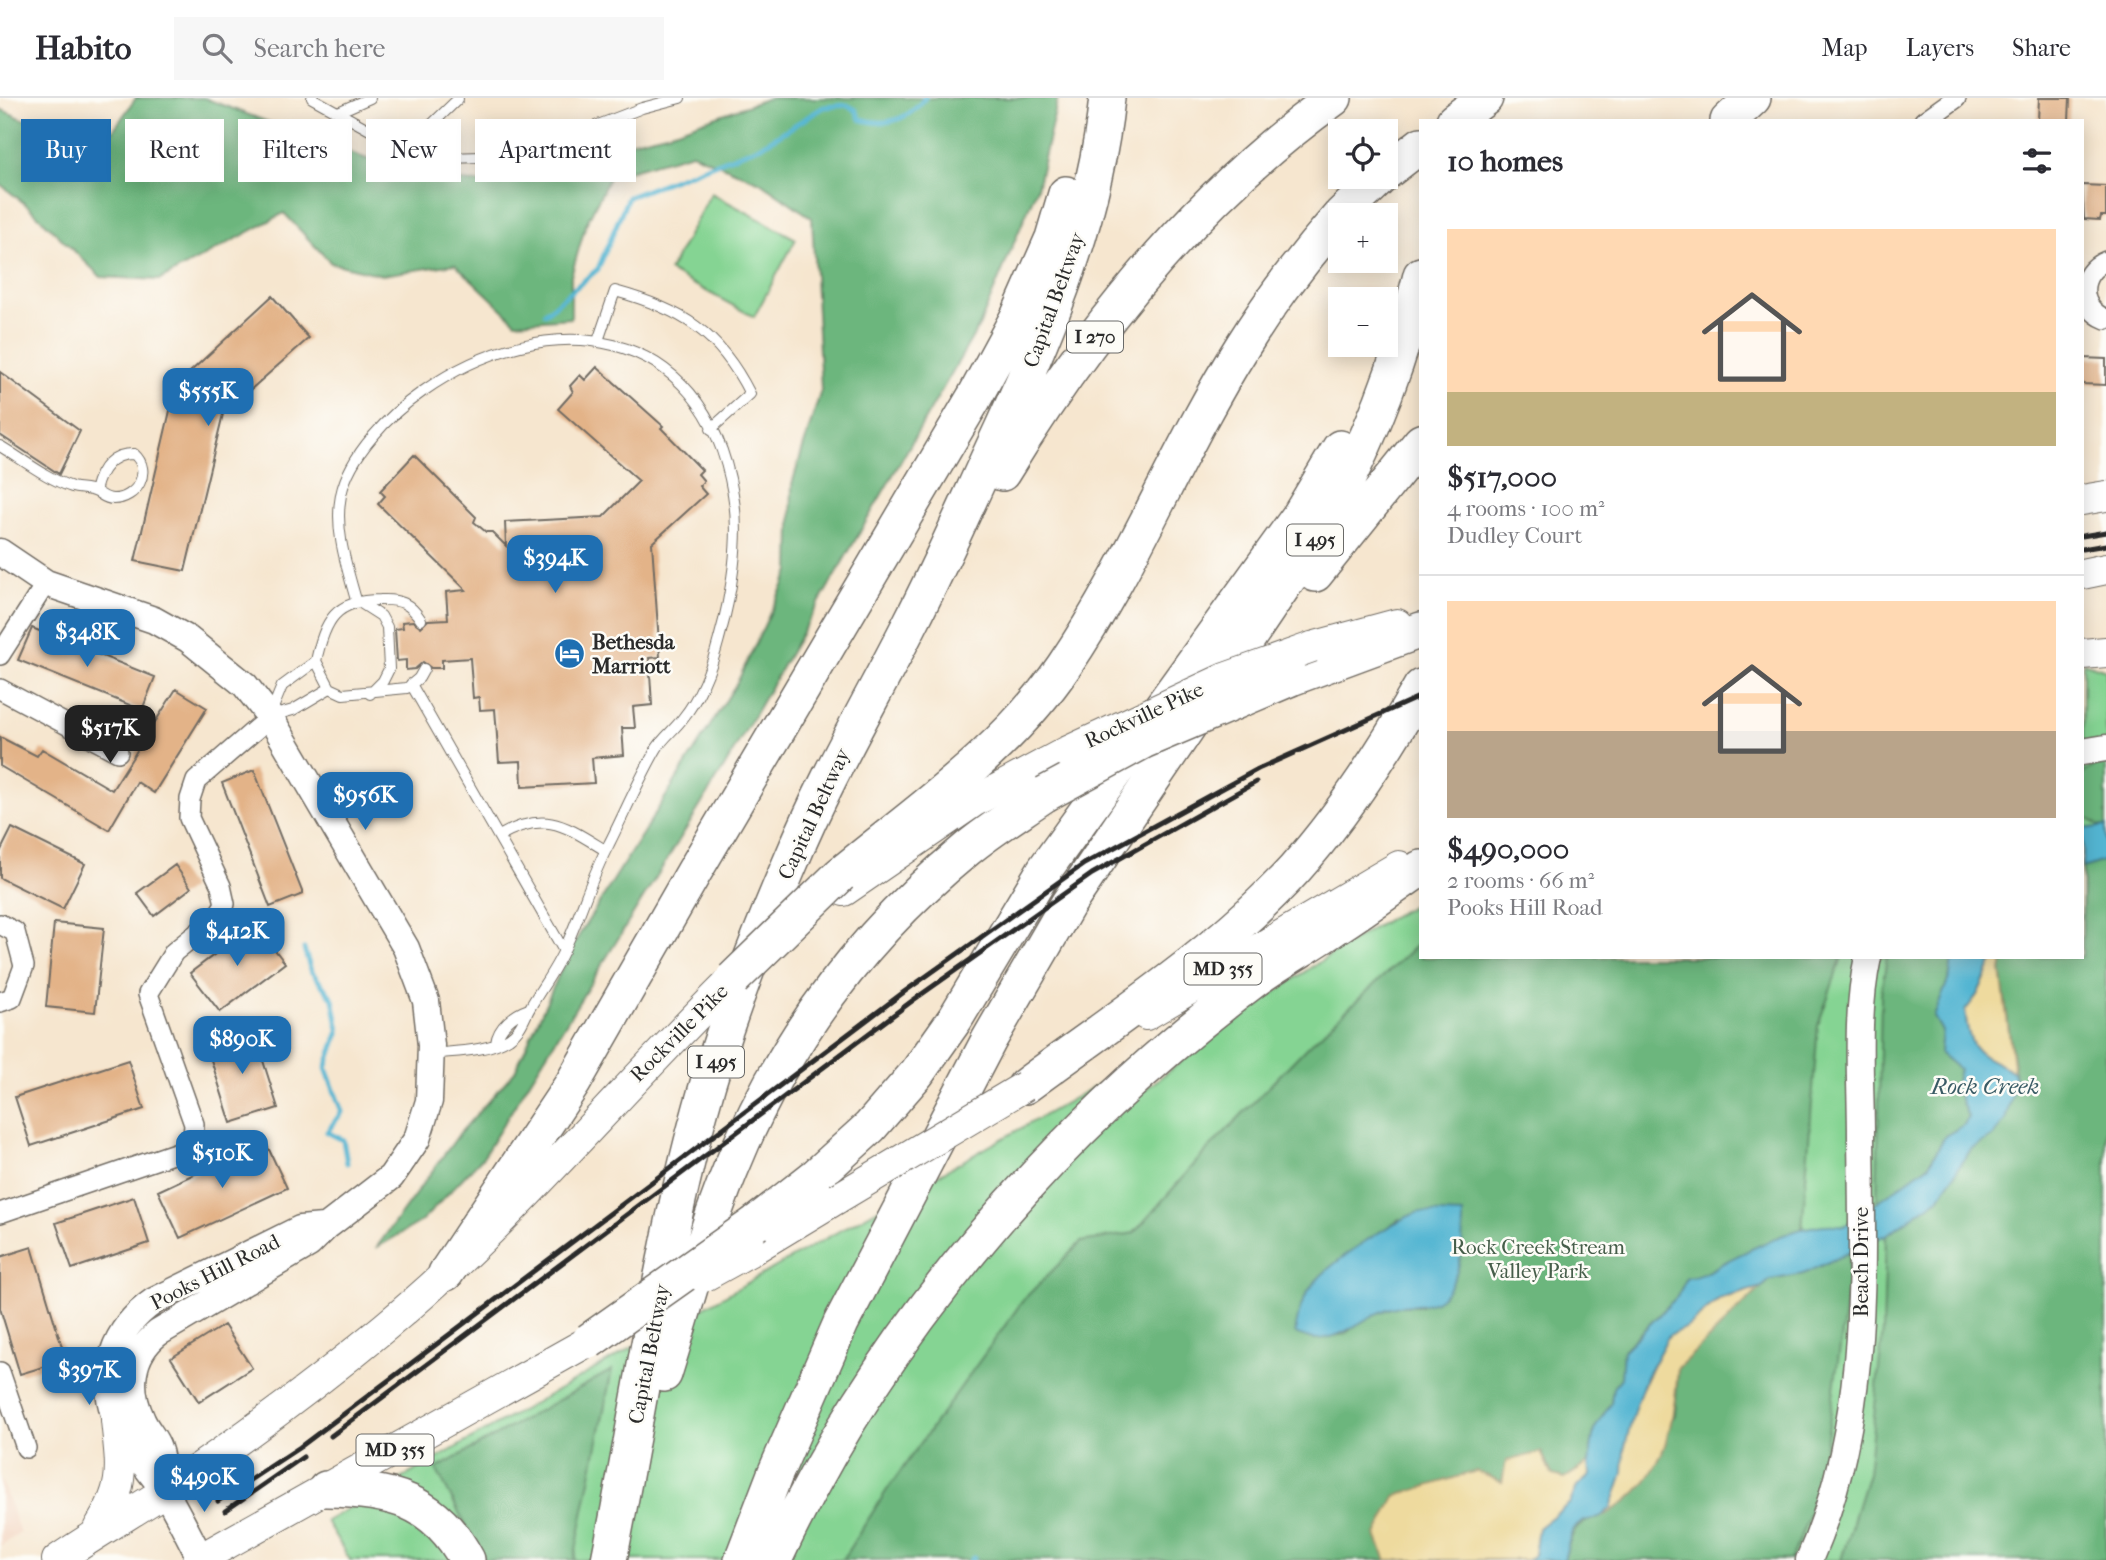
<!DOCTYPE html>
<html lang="en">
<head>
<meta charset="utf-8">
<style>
	:root { --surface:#fff; --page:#f7f7f7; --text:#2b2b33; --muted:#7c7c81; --line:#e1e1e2; --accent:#1f6fb2 }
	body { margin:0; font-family:"IM FELL French Canon",serif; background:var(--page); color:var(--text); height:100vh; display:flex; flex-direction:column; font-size:26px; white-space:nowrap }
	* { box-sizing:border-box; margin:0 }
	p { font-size:23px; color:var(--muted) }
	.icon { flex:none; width:38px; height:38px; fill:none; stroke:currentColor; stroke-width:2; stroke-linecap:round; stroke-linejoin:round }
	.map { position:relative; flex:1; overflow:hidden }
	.drawer { position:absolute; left:1419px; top:21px; width:665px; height:840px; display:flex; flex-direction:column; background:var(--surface); border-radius:0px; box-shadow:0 4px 18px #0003 }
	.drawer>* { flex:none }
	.top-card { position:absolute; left:21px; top:21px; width:665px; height:63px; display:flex; gap:14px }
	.fabs { position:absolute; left:1328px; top:21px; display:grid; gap:14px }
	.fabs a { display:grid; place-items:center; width:70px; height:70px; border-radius:0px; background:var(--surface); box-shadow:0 4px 18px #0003; font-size:35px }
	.price { position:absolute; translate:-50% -60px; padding:0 16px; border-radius:14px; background:var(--accent); color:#fff; font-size:23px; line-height:46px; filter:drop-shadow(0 2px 4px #0008) }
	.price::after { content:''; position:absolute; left:50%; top:42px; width:21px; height:16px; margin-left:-10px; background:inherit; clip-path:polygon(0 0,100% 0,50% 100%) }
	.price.active { background:#222; color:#fff }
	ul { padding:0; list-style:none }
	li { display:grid; align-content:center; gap:14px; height:371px; padding:0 28px }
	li+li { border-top:2px solid var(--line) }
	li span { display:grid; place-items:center; height:217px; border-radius:0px; color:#555 }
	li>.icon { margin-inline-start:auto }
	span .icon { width:126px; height:126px; fill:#fffc; stroke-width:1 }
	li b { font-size:30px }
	h2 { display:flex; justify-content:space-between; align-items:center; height:84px; padding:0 28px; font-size:30px }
	.tag { padding:0 24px; border-radius:0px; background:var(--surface); box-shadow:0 4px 18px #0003; font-size:24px; line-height:63px }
	.tag.active { background:var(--accent); color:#fff }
	header { display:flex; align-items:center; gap:42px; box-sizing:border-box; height:98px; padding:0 35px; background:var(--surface); border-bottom:2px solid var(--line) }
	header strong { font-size:33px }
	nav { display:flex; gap:38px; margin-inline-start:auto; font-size:24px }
	.search { width:490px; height:63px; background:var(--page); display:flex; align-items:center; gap:18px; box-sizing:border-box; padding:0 24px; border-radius:0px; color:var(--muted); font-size:26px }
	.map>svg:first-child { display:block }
	.built { fill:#f3d4bf }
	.green { fill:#85d493; stroke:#58805f; stroke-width:2 }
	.forest { fill:#6cb67d; stroke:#4c7054; stroke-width:2; fill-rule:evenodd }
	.sand { fill:#eeda9e; stroke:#8c8264; stroke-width:2 }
	.water { fill:#53b5d2; stroke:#3f707e; stroke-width:2 }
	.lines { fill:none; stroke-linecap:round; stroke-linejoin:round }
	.stream { stroke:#53b5d2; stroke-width:5 }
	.building { fill:#e3b388 }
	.lane-casing { stroke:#726c64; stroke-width:12 }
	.street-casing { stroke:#726c64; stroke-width:22 }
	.secondary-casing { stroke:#726c64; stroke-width:29 }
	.primary-casing { stroke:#726c64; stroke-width:32 }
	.highway-casing { stroke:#726c64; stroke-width:38 }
	.lane { stroke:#fff; stroke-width:10 }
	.street { stroke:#fff; stroke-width:19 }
	.secondary { stroke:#fff; stroke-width:26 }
	.primary { stroke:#fff; stroke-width:30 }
	.highway { stroke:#fff; stroke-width:35 }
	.rail { stroke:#2b2b2b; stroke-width:5 }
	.primary-bridge-casing { stroke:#726c64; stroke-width:32; stroke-linecap:butt }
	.highway-bridge-casing { stroke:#726c64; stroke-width:38; stroke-linecap:butt }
	.primary-bridge { stroke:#fff; stroke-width:30 }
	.highway-bridge { stroke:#fff; stroke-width:35 }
	.labels { text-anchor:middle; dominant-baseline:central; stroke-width:5; stroke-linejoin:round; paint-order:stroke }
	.shield { fill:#fdfcf7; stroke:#6a6a68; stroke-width:2 }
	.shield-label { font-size:19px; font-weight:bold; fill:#2b2b2b }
	.street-label { font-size:21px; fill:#2b2b2b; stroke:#fdfcf7 }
	.poi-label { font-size:21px; font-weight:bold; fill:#2b2b2b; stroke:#fdfcf7; text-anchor:start }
	.park-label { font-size:21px; fill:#465e4a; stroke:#fdfcf7 }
	.water-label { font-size:23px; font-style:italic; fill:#395b65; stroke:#fdfcf7 }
</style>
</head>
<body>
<header>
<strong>Habito</strong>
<div class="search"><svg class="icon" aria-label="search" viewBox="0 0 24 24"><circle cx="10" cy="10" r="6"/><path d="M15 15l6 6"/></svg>Search here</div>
<nav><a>Map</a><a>Layers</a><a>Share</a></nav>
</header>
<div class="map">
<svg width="2106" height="1462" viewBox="0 0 2106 1462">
	<rect width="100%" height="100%" fill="#fdfcf7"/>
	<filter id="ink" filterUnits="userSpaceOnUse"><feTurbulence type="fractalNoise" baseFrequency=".0143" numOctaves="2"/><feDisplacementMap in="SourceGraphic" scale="14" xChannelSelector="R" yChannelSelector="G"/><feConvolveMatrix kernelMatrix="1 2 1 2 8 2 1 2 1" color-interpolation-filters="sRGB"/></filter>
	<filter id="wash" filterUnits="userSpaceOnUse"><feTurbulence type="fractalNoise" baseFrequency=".00686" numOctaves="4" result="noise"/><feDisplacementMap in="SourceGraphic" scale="28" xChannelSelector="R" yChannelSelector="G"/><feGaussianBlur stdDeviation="1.57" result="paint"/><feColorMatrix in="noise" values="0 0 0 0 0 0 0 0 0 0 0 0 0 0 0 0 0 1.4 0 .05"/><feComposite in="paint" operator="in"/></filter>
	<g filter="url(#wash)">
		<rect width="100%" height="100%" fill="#f6e6cf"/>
		<path class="built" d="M0,1379L20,1435L0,1448Z"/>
		<path class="green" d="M711,95L796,141L754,219L669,173Z
			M2083,564L2106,572V1462H350L326,1423L1124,972L1143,993C1232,924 1322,856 1421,803V859H2082Z"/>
		<path class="forest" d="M136,0H204L415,79L498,86L609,49L674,33L769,0H1058L1037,90L980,226L725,668L483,1059L422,1123L376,1150L460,1035L515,973L571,850L738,583L790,473L792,386L821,292L812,120L760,84L692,55L610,78L586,126L571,178V220L516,224L455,166L382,177L331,165L284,115L160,182L101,179L29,109L0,86V11L98,54Z
			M2106,662V728H2099L2083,717V675Z
			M2106,762V1462H1841L1868,1375L1883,1232L1886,1137L1939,1100L1971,1051L1994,1037L2010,1007L2009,997L2016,984L2001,872L2004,859H2082L2083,770Z
			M1421,843V859H1842L1818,927L1802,1132L1755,1150L1698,1179L1687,1180L1677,1199L1623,1252L1621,1280L1613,1290L1611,1305L1594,1332L1589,1365L1565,1380L1552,1377L1542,1355L1503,1384L1377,1437L1386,1462H842L887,1392L1024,1201L1081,1144L1134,1135L1198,1062L1306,950ZM1399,1121L1422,1208H1396L1364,1220L1345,1236L1315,1241V1184Z
			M1887,859H1952L1950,877L1934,919L1942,933L1940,955L1959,971L1955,988L1968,1019L1964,1027L1945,1038L1929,1067L1877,1107L1881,896Z
			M1849,1154C1849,1196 1842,1236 1836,1276C1828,1339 1819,1405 1790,1462H1564C1571,1438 1573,1424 1599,1420L1675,1317L1678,1270L1698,1248L1770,1182L1803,1176Z
			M612,1272L574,1462H484L436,1371Z"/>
		<path class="sand" d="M1995,859H2004L2001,872L2014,974C1977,953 1970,959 1965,912L1977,897Z
			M1762,1189L1678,1270C1673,1336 1663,1389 1599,1420C1626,1397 1619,1362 1628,1331C1637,1297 1653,1267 1668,1237L1687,1229L1719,1202Z
			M1541,1354L1552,1377L1565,1380L1589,1365L1591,1377L1577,1389L1570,1405L1538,1430L1534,1458L1528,1462H1386L1376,1437L1395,1398L1476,1373L1502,1384L1506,1363Z"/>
		<path class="water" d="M2106,728V762L2083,770V731Z
			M1952,859H1995L1977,897L1965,913C1970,959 1977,953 2014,974L2016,984L2005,1022L1994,1037L1971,1051L1939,1100L1886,1137L1803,1176L1770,1182L1762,1189L1719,1201L1687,1229L1669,1237L1646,1279L1635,1310L1624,1352L1623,1375L1611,1410L1599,1420L1583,1423L1572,1432L1564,1462H1528L1534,1457L1538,1430L1570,1405L1577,1389L1590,1377L1589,1365L1594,1332L1611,1305L1613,1290L1621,1280L1623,1253L1677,1199L1687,1180C1702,1179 1713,1170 1727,1163C1760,1147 1806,1121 1844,1128L1929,1067L1945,1038L1964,1027L1968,1019L1955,988L1959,971L1940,955L1942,933L1934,919L1950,877Z
			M1419,1114L1463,1116C1463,1142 1463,1179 1442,1198C1428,1211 1411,1205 1395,1209C1366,1215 1347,1241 1316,1241C1309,1241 1301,1237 1295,1235C1298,1216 1302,1199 1315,1184C1334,1162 1392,1123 1419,1114Z"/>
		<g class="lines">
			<path class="stream" d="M545,215L598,171L628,99L761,48L824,9L847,7L856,12L860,21C886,29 908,22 925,0
				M304,851L311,873L333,901L339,933L326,970L342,1014L327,1034L343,1042L347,1065
				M971,1462L974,1459"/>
		</g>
		<g id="blocks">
			<path class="building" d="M2039,0H2070L2069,23H2038Z
				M2082,87L2106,88V118H2101L2100,122L2084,121Z
				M272,198L309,240L223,316L185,473L135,463L176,287Z
				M2082,260L2106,261V287L2082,286Z
				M597,269L663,328L661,330L702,372L698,376L704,383L699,388L706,396L652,445L660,559L649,560L652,607L633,609L635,630H622L624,657L592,660L594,685L522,689L521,663L499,664L495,611L480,612L479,599L473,600L470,560L442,562V570H431L423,564L415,571L406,572V562L397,563L395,531L403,530L402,524L413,523L421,529L428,522L448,521L446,494L466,492L378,406L385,398L380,393L414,357L476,419L474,424L486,434H492L506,448L505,424L603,419L639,383L558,311L573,294L570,288L580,277L585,282Z
				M0,274L80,333L59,376L0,337Z
				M32,530L155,579L142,612L18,562Z
				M176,591L207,610L154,695L137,684L109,732L0,668V639L37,658L42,651L112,692Z
				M254,672L303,796L270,809L222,685Z
				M12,730L85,766L63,811L0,780V754Z
				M175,767L191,790L154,818L137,795Z
				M54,825L104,830L95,914L46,909Z
				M255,826L285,865L220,914L190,875Z
				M253,931L278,1010L231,1025L206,946Z
				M128,962L144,1011L31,1048L15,999Z
				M265,1043L287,1090L180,1140L158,1093Z
				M134,1099L149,1145L72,1171L56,1125Z
				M32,1149L66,1262L20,1276L0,1210V1159Z
				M224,1227L252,1270L199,1304L171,1260Z"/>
		</g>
	</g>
	<g filter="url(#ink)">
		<use href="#blocks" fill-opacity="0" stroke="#726c64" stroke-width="2"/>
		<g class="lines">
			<defs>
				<path id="lane" d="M312,0L395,46L427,31L458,1
					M338,14L370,0
					M395,46L447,60L518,58L642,10L680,0
					M598,243L615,193C681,211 719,234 750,296L711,331
					M0,348C22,361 47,381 72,389C79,391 87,390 94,393C101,395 104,401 113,401C137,401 153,373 134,356C111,355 100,372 95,393
					M421,522C410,505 400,501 380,502C335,502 325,522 316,563L330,590L343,596L407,590L419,580L424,571
					M411,586L564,853
					M370,596L383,583L389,571L387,529L381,518L356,502C347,469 334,432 341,397C349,357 390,316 422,294C548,205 704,224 733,396C741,440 731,499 719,541C712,568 700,599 683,620C675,631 664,639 657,650C639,681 625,714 609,746C591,779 581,816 565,850C556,871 542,889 531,908C523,921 523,930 509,940C487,954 456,953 431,956
					M271,615L282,588L316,563
					M271,618L293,612L330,590
					M499,738C545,712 564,727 605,752
					M496,945C498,929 514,916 529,911"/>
				<path id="street" d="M1924,23L1956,0
					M2106,163C2078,174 2077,210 2106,221
					M0,557L46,485
					M0,591L118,654
					M0,826L15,834L24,868L12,900L0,904
					M0,1115L181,1053L193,1041L194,1026L148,896L174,854L216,820L225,806L221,788L189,720L190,701L196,683L270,619
					M0,1274L26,1350"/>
				<path id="secondary" d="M0,454L46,485L154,522L188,541L245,587L270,619L406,850L426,903L431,947L429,1003L417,1041L391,1079L326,1129L309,1146L158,1235C130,1257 127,1291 142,1322C146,1332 155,1340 158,1350C163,1363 162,1380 164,1393
					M2082,654L2106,650
					M201,1461C189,1439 178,1415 165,1394C149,1370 127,1349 116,1322C98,1274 114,1231 154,1203L300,1131L323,1129
					M1809,1462C1868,1327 1863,1183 1861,1039C1861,979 1855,918 1868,859"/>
				<path id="primary" d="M2082,402L2106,398
					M2082,476L2106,471
					M1312,549L1397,526
					M2082,556L2106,554
					M844,793L975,703L1066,654
					M1146,917L1399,768
					M752,1152L838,1100
					M98,1431C126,1387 121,1372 116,1322
					M57,1462C92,1438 128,1417 164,1394C240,1343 314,1288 385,1229C511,1125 616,996 733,881
					M198,1462L589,1243"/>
				<path id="highway" d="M1454,23L1485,0
					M1728,23L1753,0
					M1386,74L1421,47
					M1341,117L1381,79
					M1002,375C1088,234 1198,97 1334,0
					M1315,476L1421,344
					M1291,580L1421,532
					M840,777C918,713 1007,652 1064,568C1133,467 1177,352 1242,249C1271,202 1304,159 1340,118
					M1025,988C1117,920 1216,857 1294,772C1344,716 1384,654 1421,589
					M756,1125L816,1078L870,1029L917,975L955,921L1045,771L1300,417L1340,350
					M446,1175L573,985L694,774L974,300L1019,217L1053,140L1066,96
					M664,1276C685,1209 703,1139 730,1073C781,946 861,838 967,751C991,731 1019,714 1045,696
					M326,1391C390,1392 435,1401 467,1462
					M609,1462C639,1312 660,1158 701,1010C724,925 757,842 792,761C826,679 871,603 911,524C943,462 971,397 1001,333C1050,227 1095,118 1107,0
					M742,1462L775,1376L841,1225L989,942L1068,806L1319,435C1365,354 1400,268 1421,177
					M774,1462C879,1235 1055,1031 1254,882C1280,863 1308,848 1334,830C1364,811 1392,790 1421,770"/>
			</defs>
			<use href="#lane" class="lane-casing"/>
			<use href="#street" class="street-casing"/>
			<use href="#secondary" class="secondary-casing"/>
			<use href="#primary" class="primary-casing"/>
			<use href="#highway" class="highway-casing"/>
			<use href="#lane" class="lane"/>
			<use href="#street" class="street"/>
			<use href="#secondary" class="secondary"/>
			<use href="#primary" class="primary"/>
			<use href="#highway" class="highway"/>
			<path class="rail" d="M2082,438L2106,434
				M2082,451L2106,447
				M331,1338L912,903L1092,776L1256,684
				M218,1403L300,1349L904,894L1084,766L1258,671L1421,598
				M225,1413L303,1359"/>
			<defs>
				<path id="primary-bridge" d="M1066,654L1225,580L1312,549
					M838,1100L1025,988
					M703,1179L752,1152"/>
				<path id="highway-bridge" d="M1045,696L1143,643L1291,580
					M733,881L840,777
					M589,1243L756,1125"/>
			</defs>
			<use href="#primary-bridge" class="primary-bridge-casing"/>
			<use href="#highway-bridge" class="highway-bridge-casing"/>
			<use href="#primary-bridge" class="primary-bridge"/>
			<use href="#highway-bridge" class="highway-bridge"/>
		</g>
	</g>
	<defs>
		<symbol id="hotel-disc" viewBox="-11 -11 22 22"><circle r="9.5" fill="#1f6fb2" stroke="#fdfcf7"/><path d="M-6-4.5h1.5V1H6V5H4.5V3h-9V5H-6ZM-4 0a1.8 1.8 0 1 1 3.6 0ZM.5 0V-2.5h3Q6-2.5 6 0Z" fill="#fff"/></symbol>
	</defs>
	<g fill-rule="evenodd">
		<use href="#hotel-disc" x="552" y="538" width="35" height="35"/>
	</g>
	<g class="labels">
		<g class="shield">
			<rect x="1067" y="223.5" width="56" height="31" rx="5"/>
			<rect x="1287" y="426.5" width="56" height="31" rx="5"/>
			<rect x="1184.5" y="855.5" width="77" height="31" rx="5"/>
			<rect x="688" y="948.5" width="56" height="31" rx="5"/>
			<rect x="356.5" y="1336.5" width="77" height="31" rx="5"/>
		</g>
		<g class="shield-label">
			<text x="1095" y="239">I 270</text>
			<text x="1315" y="442">I 495</text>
			<text x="1223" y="871">MD 355</text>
			<text x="716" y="964">I 495</text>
			<text x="395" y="1352">MD 355</text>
		</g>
		<g class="street-label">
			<text transform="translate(1054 202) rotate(-70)">Capital Beltway</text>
			<text transform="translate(1144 617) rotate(-25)">Rockville Pike</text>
			<text transform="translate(814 716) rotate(-65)">Capital Beltway</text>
			<text transform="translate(679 935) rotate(-45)">Rockville Pike</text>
			<text transform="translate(1861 1164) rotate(-90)">Beach Drive</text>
			<text transform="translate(215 1174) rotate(-27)">Pooks Hill Road</text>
			<text transform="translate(649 1256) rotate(-79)">Capital Beltway</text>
		</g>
		<g class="poi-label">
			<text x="592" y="544">Bethesda<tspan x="592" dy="24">Marriott</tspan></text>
		</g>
		<g class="park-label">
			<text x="1538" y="1149">Rock Creek Stream<tspan x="1538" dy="24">Valley Park</tspan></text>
		</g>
		<g class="water-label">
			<text x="1985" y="988">Rock Creek</text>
		</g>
	</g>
</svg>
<div class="fabs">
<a><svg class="icon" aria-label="locate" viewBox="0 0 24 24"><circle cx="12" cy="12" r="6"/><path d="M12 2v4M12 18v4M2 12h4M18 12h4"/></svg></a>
<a>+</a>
<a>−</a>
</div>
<b class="price" style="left:208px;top:330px">$555K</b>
<b class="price" style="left:555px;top:497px">$394K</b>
<b class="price" style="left:87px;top:571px">$348K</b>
<b class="price active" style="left:110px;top:667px">$517K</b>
<b class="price" style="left:365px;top:734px">$956K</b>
<b class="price" style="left:237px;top:870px">$412K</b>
<b class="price" style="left:242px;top:978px">$890K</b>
<b class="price" style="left:222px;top:1092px">$510K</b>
<b class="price" style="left:89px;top:1309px">$397K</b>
<b class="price" style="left:204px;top:1416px">$490K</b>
<div class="top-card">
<a class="tag active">Buy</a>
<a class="tag">Rent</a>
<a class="tag">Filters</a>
<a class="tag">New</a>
<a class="tag">Apartment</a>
</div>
<section class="drawer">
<h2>10 homes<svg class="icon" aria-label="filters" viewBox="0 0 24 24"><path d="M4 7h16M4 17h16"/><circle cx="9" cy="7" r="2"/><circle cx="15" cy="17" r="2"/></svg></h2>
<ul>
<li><span style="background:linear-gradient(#ffd9b3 75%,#c2b280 0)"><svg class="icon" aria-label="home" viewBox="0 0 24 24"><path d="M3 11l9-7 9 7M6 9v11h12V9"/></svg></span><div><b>$517,000</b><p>4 rooms · 100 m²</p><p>Dudley Court</p></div></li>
<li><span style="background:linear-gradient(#ffd9b3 60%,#b9a48a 0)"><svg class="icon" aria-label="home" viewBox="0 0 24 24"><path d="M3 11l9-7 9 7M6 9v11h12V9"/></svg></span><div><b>$490,000</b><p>2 rooms · 66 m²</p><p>Pooks Hill Road</p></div></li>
</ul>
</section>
</div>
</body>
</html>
